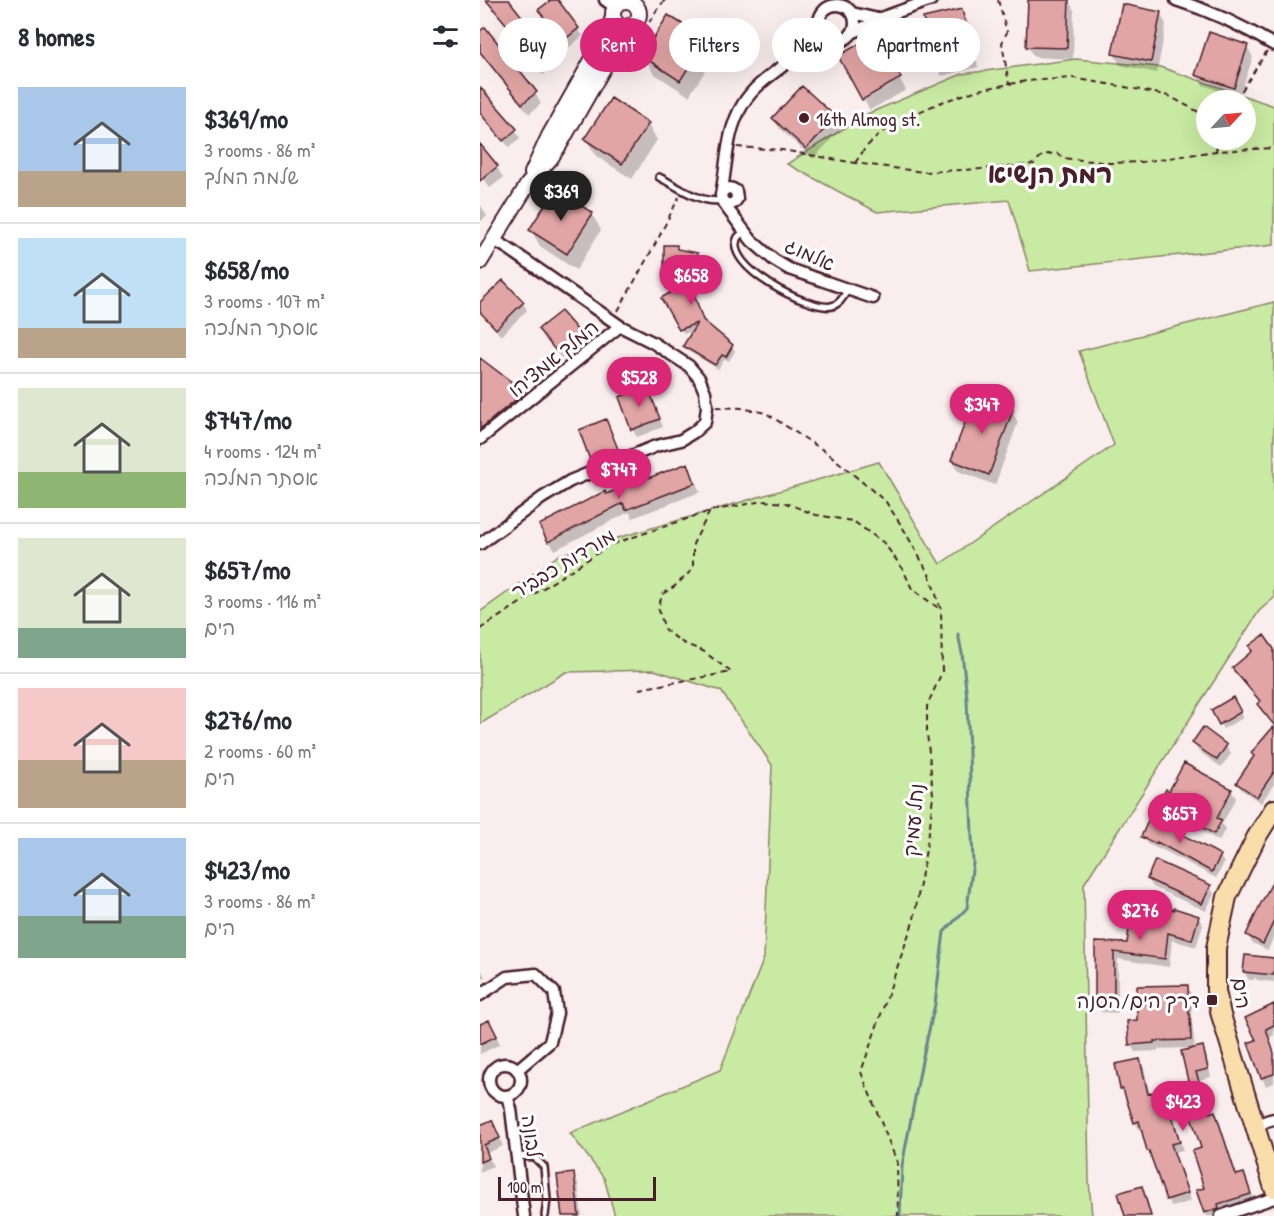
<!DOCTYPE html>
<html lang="en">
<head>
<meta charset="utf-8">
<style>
	:root { --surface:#fff; --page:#f7f7f7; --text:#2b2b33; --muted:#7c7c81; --line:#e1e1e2; --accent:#db2777 }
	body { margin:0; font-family:"Patrick Hand","Playpen Sans Hebrew",sans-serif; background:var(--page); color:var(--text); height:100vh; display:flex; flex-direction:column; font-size:22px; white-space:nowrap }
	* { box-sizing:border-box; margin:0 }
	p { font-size:20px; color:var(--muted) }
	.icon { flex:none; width:33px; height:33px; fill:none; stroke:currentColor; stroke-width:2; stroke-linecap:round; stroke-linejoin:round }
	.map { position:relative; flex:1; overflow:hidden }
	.details { display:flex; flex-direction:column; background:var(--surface); width:480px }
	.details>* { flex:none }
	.guide { position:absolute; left:18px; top:18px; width:570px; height:54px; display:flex; gap:12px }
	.needle { width:39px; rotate:64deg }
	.fabs { position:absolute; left:716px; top:90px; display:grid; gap:12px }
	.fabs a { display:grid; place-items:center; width:60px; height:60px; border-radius:50%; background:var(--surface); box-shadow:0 6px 24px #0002; font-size:30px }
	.scale { position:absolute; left:18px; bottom:15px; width:158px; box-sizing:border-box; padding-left:6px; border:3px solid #4a1f2b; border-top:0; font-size:16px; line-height:21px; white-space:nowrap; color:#4a1f2b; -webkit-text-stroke:4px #fff; paint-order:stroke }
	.price { position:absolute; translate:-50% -51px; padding:0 14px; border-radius:21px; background:var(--accent); color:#fff; font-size:20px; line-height:39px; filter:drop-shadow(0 2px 3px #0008) }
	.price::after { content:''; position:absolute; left:50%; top:36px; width:18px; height:14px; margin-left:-9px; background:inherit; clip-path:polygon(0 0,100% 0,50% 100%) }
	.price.active { background:#222; color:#fff }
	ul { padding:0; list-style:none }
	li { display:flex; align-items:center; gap:18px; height:150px; padding:0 18px }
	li+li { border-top:2px solid var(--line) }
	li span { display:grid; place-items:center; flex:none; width:168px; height:120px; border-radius:0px; color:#555 }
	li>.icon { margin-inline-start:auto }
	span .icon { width:72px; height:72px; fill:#fffc; stroke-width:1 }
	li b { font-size:26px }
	h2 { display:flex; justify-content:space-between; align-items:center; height:72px; padding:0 18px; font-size:26px }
	.tag { padding:0 21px; border-radius:27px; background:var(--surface); box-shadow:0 6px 24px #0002; font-size:21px; line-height:54px }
	.tag.active { background:var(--accent); color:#fff }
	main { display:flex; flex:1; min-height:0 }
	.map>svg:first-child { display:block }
	.green { fill:#c8eaa2; stroke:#898466; stroke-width:1.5; fill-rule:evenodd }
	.shadow { fill:#0003 }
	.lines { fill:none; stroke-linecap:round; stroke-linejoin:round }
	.stream { stroke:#67868f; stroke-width:3 }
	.building { fill:#e0a5a4; stroke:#4a1f2b; stroke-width:1.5 }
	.service-casing { stroke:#4a1f2b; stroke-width:10 }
	.minor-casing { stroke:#4a1f2b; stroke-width:15 }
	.tertiary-casing { stroke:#4a1f2b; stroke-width:18 }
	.primary-casing { stroke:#4a1f2b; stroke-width:22 }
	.path { stroke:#4a1f2b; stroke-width:2; stroke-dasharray:6 4.5; stroke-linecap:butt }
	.service { stroke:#fff; stroke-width:5 }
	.minor { stroke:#fff; stroke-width:10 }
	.tertiary { stroke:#fff; stroke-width:14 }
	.primary { stroke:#f9deab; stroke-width:18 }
	.poi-dot { fill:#4a1f2b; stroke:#fff; stroke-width:2 }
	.labels { text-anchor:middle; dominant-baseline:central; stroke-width:6; stroke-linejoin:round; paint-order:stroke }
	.poi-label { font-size:20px; fill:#4a1f2b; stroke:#fff; text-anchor:start }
	.street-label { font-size:20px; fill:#4a1f2b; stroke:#fff }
	.district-label { font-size:26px; font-weight:bold; fill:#4a1f2b; stroke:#fff }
</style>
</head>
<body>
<main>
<section class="details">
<h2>8 homes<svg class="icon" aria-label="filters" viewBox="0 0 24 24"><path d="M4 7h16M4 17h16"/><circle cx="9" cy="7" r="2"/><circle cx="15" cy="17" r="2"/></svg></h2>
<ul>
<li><span style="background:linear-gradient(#a9c7e8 70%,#b9a48a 0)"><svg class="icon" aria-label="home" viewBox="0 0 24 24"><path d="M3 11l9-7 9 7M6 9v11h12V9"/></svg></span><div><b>$369/mo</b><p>3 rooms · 86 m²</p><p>שלמה המלך</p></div></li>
<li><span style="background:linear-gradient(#bfe0f5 75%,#b9a48a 0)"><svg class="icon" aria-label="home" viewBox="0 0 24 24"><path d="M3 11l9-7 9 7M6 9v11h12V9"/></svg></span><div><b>$658/mo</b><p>3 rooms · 107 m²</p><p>אסתר המלכה</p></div></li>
<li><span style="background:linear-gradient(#dfe7d0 70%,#8fb573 0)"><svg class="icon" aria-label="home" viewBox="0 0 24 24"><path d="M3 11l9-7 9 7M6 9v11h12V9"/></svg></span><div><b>$747/mo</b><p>4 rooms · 124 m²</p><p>אסתר המלכה</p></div></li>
<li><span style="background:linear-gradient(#dfe7d0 75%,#7fa58c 0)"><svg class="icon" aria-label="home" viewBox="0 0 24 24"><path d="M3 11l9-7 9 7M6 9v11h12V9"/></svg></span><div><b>$657/mo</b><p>3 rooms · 116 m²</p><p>הים</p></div></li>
<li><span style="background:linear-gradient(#f6c9c9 60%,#b9a48a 0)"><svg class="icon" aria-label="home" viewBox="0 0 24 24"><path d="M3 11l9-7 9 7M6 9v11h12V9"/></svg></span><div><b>$276/mo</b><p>2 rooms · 60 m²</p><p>הים</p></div></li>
<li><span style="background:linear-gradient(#a9c7e8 65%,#7fa58c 0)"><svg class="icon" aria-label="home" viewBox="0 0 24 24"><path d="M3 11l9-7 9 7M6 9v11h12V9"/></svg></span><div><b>$423/mo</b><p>3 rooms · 86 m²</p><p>הים</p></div></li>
</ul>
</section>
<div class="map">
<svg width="794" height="1216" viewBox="0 0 794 1216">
	<rect width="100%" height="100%" fill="#f9eded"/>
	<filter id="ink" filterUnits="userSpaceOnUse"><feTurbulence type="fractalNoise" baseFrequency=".0167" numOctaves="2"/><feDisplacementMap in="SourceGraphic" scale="12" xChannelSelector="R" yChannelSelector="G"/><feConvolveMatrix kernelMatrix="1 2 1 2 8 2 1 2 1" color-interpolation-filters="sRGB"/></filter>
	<g filter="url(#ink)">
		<path class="green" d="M596,59L680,67L794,106V245L550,271L529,200L397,212L307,164L387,114L482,74ZM765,100V140H726V100Z
			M794,302V598L779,611L604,884L609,1181L612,1216H135L124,1178L90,1133L240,1070L284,958L292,765L241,691L174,670L86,672L0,724V612L79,555L399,462L460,564L634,445L599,351Z"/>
		<path class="shadow" d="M74,0H76L103,36L88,48L65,18Z
			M549,0H588L594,10L593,59L554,57L548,47Z
			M481,11L488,22L498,67L462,76L456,65L445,19Z
			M680,14L686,24L677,73L640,65L634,54Z
			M0,33L55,93L61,104L49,114L0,53Z
			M31,34L72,56L76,64L63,75L36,42Z
			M225,41L234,57L209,96L173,73L164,56Z
			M767,47L773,57L759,98L723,85L717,75Z
			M420,80L426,90L390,110L384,100Z
			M0,89L35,130L40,138L29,147L0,114Z
			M294,118H355L361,129L333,159L300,129Z
			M168,124L177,140L152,179L116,156L106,139Z
			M0,147L17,167L23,178L10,188L0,175Z
			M0,204L7,216L0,222Z
			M112,214L121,230L96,270L60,246L51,230Z
			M196,246L199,251L217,255L219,260L214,294L224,322L252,346L255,351L249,361L245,359L238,369L208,351L205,346L215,330L204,334L183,298L205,286H188L186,281Z
			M43,303L47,310L21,336L0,312V304Z
			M81,313L102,341L81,358L65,337Z
			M0,360L44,393L52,406L0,448Z
			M171,396L183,427L157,437L152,429Z
			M532,412L538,422L515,485L478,471L472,460Z
			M126,421L130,429L141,457L116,467L112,459Z
			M207,465L212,474L220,492L153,518L149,512L75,550L69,541L126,496Z
			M752,699L763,718L743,729L733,710Z
			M714,743L746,746L751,754L741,767L718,751Z
			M794,745V784L781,803L762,790L758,783Z
			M751,790L756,798L742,824L745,829L739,841L685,811L681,803Z
			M684,824L687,829L740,856L744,863L736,878L681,849V850L667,844L663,837Z
			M668,879L730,886L734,894L726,911L673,887Z
			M794,882V936L788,950L772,943L768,935Z
			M695,912L718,917L723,925L716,947L692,940L689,967L638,959V1013L621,1012L616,1005L617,944H648L649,928L645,920Z
			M794,959V982L777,980L775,977L774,980H769L764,972Z
			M1,970L5,977L0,979V971Z
			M707,987L712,995V1022L715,1049L722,1047L726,1055L731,1077L719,1080L730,1114L734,1113L739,1120L757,1177L764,1175L768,1182L774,1202L741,1216H727L725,1212V1189L723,1149L712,1115L695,1120L703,1150L694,1152L711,1201L692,1207L688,1200L663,1129L659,1130L655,1122L646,1097L642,1089L660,1060L664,1068L670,1095L709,1082L712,1048L678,1049V1051L655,1052L650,1044L659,1021Z
			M794,1006V1035L789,1038L794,1052V1083L786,1086L782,1078L770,1044L778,1041Z
			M0,1026L13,1029L20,1044L0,1054Z
			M0,1127L16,1130L23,1146L7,1153L13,1166L0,1172Z
			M93,1175L98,1183L102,1216H83Z
			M662,1188L666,1195L672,1216H647Z"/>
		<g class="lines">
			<path class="stream" d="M420,1216L422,1166L442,1061L455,1004L464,932L487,908L493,863L487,698L482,653L478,634"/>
		</g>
		<path class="building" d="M6,0H29L73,56L57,68L29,33L32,31Z
			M71,0H78L99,28L83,41L58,10Z
			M548,0H589L587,48L546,47Z
			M642,4L681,12L671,62L632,54Z
			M482,9L493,56L455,65L443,18Z
			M188,15L226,39L200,81L162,56Z
			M5,27L57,92L42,104L0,52V31Z
			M729,32L768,45L754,88L715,75Z
			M396,34L421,78L382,100L358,56Z
			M322,86L356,117L326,149L292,118Z
			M0,87L37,129L23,141L0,113Z
			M131,98L169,123L142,164L104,139Z
			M0,144L18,166L0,181Z
			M75,189L113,213L87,254L49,230Z
			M184,245H197V249L218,253L212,288L223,320L253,345L246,357L242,355L235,365L203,346L217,323L199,330L181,298L210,281L184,282Z
			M23,280L44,302L16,329L0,312V302Z
			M81,311L99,332L76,351L58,329Z
			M0,358L45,392L0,429Z
			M168,387L180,419L151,430L139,397Z
			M495,396L533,410L509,475L471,460Z
			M126,419L138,449L110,460L99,430Z
			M208,463L215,483L146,510L143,503L68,542L59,525L125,491L126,494Z
			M784,635L794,649V725L777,704L780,701L752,668L772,651L769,646Z
			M753,697L761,712L739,725L731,710Z
			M794,726V772L777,797L756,783L774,756L771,753Z
			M723,727L747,745L737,760L712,743Z
			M704,763L752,789L737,818L742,820L734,834L679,803L686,789L689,791Z
			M670,816L685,823L684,825L741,855L732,872L677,842V844L661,837Z
			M675,860L731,885L722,904L667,879Z
			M794,879V921L783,944L766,935L780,905Z
			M651,896L694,910V908L719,916L712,940L688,933L685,959L634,952V1005H615V942L647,943L650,922L643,920Z
			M765,955L794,958V975L763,972Z
			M708,985L709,1014H710L711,1040L674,1041V1043L649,1045L647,1021L657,1020V986Z
			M794,1004V1025L786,1029L794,1053V1074L781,1078L768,1043L776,1040L765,1018Z
			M9,1020L17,1036L0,1044V1024Z
			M723,1046L728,1069L716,1072L729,1113L735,1111L756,1175L764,1173L771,1194L738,1204L739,1208L724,1213L716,1190L724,1188L712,1151L721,1148L708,1107L691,1113L700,1142L691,1144L708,1193L686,1200L669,1151H667L659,1121L654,1123L643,1089H640L635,1064L660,1059L668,1094L708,1081L701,1051Z
			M12,1120L20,1138L4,1145L9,1158L0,1162V1125Z
			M94,1173L99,1216H82L77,1175Z
			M662,1186L671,1216H645L638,1193Z"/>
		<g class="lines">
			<defs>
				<path id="service" d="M179,177C197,186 222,205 242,200
					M265,231C264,232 259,236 258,237C241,266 330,311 352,306C360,304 364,297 367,290
					M37,1156L54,1157L64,1167L67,1199L65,1216"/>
				<path id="minor" d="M125,0L135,7
					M696,0C731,11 763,26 794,45
					M339 23a18 18 0 1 1 36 0a18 18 0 1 1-36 0Z
					M372,13L398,19
					M372,33L395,22L398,19L451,0
					M242,193C245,187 251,187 256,191L257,199L254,203L247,205L242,200L241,195C247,165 246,131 263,104C277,81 302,69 321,51C329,43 335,34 340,24
					M243,203L272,241L294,260L309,269L393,298
					M0,439L140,326
					M0,544L62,498L90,481L176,446L201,440L214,432L225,422L227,407L225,392L219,378L209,366L172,342L140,326L29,249L14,240
					M0,995L27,977L56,974L74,992L77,1013L70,1042L37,1070
					M9 1080a16 16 0 1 1 32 0a16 16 0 1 1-32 0Z
					M27,1096L31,1109L44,1216
					M777,1132C781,1123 784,1121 794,1119
					M741,1216L794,1198"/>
				<path id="tertiary" d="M133 14a13 13 0 1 1 26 0a13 13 0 1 1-26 0Z
					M52,173L69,136L129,30L133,17
					M0,262L48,184L70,159L80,144L141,37L151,25"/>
				<path id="primary" d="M794,809L776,838L747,897L736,948V991L741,1015L794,1188"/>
			</defs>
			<use href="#service" class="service-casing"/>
			<use href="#minor" class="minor-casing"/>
			<use href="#tertiary" class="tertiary-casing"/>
			<use href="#primary" class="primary-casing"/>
			<path class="path" d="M518,0L527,32L522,43L529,84
				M162,23L167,26L178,8L185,0
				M756,100L787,51
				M257,147L302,150L375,163L444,172L501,169L554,164C561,155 564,154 577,153L583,158L630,163L662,162L736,151L794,148
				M736,151L738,140
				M375,163L386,147L401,133L428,117L459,103L498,90L546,81L593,78L645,87L689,96L726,116
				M138,311L179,237L199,197
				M236,407L261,408L286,413L349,454L406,502L423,528L450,576L461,610L462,672L447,706V732L453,794L450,826L434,919L381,1072L417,1162L418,1216
				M0,629L130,545L230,511L283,501L306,503L336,515L373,521L404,543L423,569L432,589L461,610
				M159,689L251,672L223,651L203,643L185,630L178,607L183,594L195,586L213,569V544L230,511"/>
			<use href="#service" class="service"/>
			<use href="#minor" class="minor"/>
			<use href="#tertiary" class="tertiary"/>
			<use href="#primary" class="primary"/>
		</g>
	</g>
	<g class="poi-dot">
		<circle cx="324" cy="118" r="6"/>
		<rect x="726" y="994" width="12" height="12" rx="3"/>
	</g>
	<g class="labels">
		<g class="poi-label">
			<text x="336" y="118">16th Almog st.</text>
			<text x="720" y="1000" text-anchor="end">דרך הים/הסנה</text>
		</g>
		<g class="street-label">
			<text transform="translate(330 254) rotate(24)">אלמוג</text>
			<text transform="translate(73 358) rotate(-39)">המלך אמציהו</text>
			<text transform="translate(83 563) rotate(-31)">מורדות כבביר</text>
			<text transform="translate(433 820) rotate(-85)">נחל עמיק</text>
			<text transform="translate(762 993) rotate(82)">הים</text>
			<text transform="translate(52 1136) rotate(82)">לבונה</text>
		</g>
		<g class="district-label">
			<text x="570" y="173">רמת הנשיא</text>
		</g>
	</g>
</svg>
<div class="fabs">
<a><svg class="needle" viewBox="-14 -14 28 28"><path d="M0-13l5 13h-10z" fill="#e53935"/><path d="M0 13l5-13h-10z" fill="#7c7c81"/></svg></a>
</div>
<div class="scale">100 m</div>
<b class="price active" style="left:81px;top:222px">$369</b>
<b class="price" style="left:211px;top:306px">$658</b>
<b class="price" style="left:159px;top:408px">$528</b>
<b class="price" style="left:502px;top:435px">$347</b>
<b class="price" style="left:139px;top:500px">$747</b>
<b class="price" style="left:700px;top:844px">$657</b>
<b class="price" style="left:660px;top:941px">$276</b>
<b class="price" style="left:703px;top:1132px">$423</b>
<div class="guide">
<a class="tag">Buy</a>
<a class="tag active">Rent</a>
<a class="tag">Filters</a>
<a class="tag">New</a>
<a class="tag">Apartment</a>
</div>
</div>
</main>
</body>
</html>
